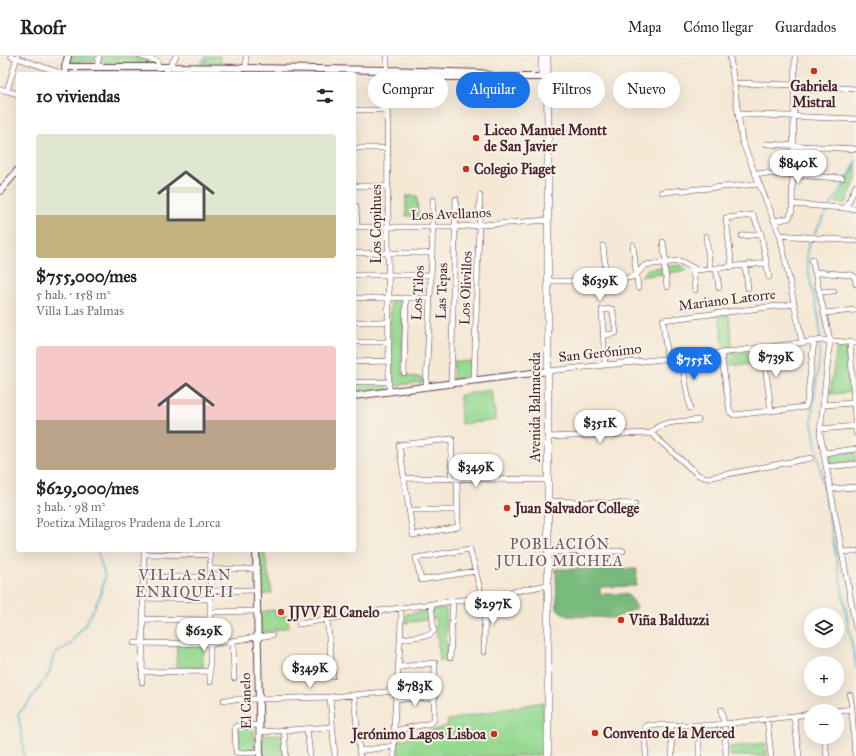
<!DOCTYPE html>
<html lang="es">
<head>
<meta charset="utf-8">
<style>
	:root { --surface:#fff; --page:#f2f2f2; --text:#222; --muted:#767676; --line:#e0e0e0; --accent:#1a73e8 }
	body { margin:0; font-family:"IM FELL Great Primer",serif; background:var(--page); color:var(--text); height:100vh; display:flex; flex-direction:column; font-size:15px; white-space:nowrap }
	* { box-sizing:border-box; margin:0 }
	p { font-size:13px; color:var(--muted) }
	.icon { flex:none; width:22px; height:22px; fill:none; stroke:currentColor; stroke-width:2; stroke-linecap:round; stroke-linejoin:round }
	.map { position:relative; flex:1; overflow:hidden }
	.details { position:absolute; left:16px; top:16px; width:340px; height:480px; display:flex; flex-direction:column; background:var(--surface); border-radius:4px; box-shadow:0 4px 16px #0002 }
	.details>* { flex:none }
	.guide { position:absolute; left:368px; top:16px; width:380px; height:36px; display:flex; gap:8px }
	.tools { position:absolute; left:804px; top:552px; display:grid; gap:8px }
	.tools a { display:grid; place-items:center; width:40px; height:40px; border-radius:50%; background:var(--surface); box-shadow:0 4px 16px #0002; font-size:20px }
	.price { position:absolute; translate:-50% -34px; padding:0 9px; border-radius:14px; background:#fff; color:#222; font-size:13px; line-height:26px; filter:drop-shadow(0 1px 2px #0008) }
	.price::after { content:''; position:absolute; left:50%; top:24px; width:12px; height:9px; margin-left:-6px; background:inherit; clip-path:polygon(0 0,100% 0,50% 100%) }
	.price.selected { background:var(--accent); color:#fff }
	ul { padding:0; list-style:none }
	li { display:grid; align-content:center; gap:8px; height:212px; padding:0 20px }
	li span { display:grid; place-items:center; height:124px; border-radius:4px; color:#555 }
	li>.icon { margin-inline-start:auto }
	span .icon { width:72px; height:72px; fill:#fffc; stroke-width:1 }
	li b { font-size:17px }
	h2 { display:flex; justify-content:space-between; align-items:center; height:48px; padding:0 20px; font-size:17px }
	.tag { padding:0 14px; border-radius:18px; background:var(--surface); box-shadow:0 4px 16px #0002; font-size:14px; line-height:36px }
	.tag.selected { background:var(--accent); color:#fff }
	header { display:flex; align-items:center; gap:24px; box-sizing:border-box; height:56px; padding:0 20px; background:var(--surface); border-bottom:1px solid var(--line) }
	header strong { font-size:19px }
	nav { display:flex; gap:22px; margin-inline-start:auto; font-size:14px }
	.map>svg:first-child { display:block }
	.green { fill:#95d991; stroke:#707c5e }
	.forest { fill:#78b97b; stroke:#616c53 }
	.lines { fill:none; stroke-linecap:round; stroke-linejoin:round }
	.stream { stroke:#51b3d0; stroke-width:1.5 }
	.minor-casing { stroke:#643d44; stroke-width:6 }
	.tertiary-casing { stroke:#643d44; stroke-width:8 }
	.secondary-casing { stroke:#643d44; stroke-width:8 }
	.minor { stroke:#fff; stroke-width:5 }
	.tertiary { stroke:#fff; stroke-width:6 }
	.secondary { stroke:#fff; stroke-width:7 }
	.poi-dot { fill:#c8321e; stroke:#f7f3e8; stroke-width:1.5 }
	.labels { text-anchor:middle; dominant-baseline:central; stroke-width:4; stroke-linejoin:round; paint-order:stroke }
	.poi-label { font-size:14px; font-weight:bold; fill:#4a1f2b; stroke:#f7f3e8; text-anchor:start }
	.street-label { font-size:14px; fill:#4a1f2b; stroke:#f7f3e8 }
	.neighbourhood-label { font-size:15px; letter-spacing:1px; fill:#715168; stroke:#f7f3e8 }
</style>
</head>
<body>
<header>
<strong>Roofr</strong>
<nav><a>Mapa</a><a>Cómo llegar</a><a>Guardados</a></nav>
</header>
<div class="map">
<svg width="856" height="700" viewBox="0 0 856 700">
	<rect width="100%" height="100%" fill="#f7f3e8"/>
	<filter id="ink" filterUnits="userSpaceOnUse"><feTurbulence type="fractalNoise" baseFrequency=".025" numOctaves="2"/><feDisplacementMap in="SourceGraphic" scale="8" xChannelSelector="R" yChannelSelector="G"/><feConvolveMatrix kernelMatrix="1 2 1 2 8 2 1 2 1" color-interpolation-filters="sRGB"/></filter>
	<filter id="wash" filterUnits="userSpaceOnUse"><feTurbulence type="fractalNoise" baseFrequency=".012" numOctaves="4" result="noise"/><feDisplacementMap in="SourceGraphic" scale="16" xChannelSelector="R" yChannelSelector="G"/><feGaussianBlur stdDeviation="0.9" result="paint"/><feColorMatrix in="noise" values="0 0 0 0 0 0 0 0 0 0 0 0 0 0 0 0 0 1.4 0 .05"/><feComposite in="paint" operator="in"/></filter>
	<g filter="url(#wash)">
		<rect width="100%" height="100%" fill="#f5e8d5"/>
		<path class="green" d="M70,0H95L94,6H69Z
			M100,0H132L154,6V8L99,6Z
			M210,0H220V9H201Z
			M856,108V123L846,147H836Z
			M406,140H417L418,160H406Z
			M681,209L688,214L640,221L648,213Z
			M390,240H404L402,319L424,322V326L392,330Z
			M729,259L733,297L759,295L761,307L726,309L719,260Z
			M837,289L846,290L851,336L830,338Z
			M454,305H472V321L453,323Z
			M354,325H387V335L354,338Z
			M491,334L496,364L461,368L460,339Z
			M855,396L856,405L831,408L829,398Z
			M259,494H264L272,537L259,540Z
			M446,552V605H440L435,562L406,567V558Z
			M274,554L276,561L287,559L289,571L260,577L259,556Z
			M177,588L204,589L203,612L176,610Z
			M543,646L544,698L529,700H399L398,685L447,670L448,664Z
			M252,671L254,674V693C250,695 242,696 238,693L237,674L239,672Z
			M281,678L282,679L284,700H264L263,681L264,679Z
			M765,687L767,700H730V691Z"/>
		<path class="forest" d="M556,513H637L636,530L600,531V538H627L634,546L637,552L615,562L567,560L557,553Z"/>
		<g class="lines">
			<path class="stream" d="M199,9L207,0
				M191,18L195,13
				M831,149L851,116L856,104
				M814,178L829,152
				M810,185C800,204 817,243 819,265C823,296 815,329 812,359V367L856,611
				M24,700L22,681L18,658L29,646L49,618L54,599L70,588L87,566L100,540L105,520L97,494"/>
		</g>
	</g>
	<g filter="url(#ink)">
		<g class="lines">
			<defs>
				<path id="minor" d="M11,0L64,18
					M141,0L157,5L158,12
					M387,0L389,336
					M730,0L742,85L780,179L802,286
					M97,11L99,0
					M246,12V0
					M165,18L176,0
					M734,27L794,29L856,33
					M0,33L18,38
					M7,35L17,1
					M354,54H387
					M738,58L856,63
					M767,88L856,93
					M354,92H387
					M755,117L842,122
					M354,130H387
					M662,136L759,128
					M792,148L856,153
					M356,150L357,171
					M846,152L856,130
					M775,165L789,162L792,155L795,0
					M354,171H456L548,164
					M780,179L856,185
					M706,180L710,213
					M742,180L761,178
					M663,186L666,207
					M633,189L638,232
					M603,190L607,225
					M354,197H432
					M812,203L830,284L820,377L856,572
					M664,207L667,231
					M745,210L748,232
					M732,211L726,162L753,159L761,178L769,221
					M693,212L695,234
					M716,212L719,232
					M815,216L852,219L855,221L856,228
					M354,219H431
					M548,225H607L627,222L635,220L645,209L680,205L697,214L766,207
					M820,236L834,235
					M354,242H430
					M824,257L856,254
					M354,266H388
					M603,279L613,278L616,277L613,256L612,253L602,254L605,309
					M354,286H389
					M850,286L856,377
					M763,291L771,355
					M721,297L730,356L734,359L805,351L807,346L814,285
					M681,301L690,352
					M667,302L663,264L794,248
					M354,306L389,305
					M548,315L721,297L823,284L856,287
					M404,317L406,242
					M474,324L480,140
					M354,326H389
					M451,328L456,143
					M426,331L432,197L433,144
					M823,349L854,347
					M820,373L856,370
					M651,377L698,419L707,422L811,402
					M651,377C660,364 683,366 698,364
					M548,381L651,377
					M824,397L856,393
					M826,411L856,408
					M405,422L548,424
					M451,423L452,383L399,389L413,479L458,471L457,423
					M831,433L856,431
					M548,445L635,448
					M409,454H458
					M548,496L623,495
					M842,496L856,495
					M144,498L210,499
					M210,513H256
					M476,515L421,524L416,502L470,493L482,541
					M143,521H210
					M210,535L256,534
					M143,542L210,543
					M210,556L257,555
					M143,563L210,564
					M327,563L333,620
					M299,568L370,556L485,541L548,529
					M401,583L429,579L434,575L431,548
					M233,585L234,622
					M134,587L210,588L272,579
					M484,596L485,541
					M450,602L453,545
					M142,616L210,615
					M142,626L144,494
					M210,626V494
					M850,639L852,653L855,700
					M354,640L360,700
					M330,641L335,700
					M396,643L435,642
					M224,644L330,641L396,635
					M721,654L725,673L726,700
					M834,655L852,653
					M794,660L799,700
					M767,663L771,700
					M259,669L236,670L235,672L236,696L239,697L260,696
					M671,669L672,700
					M699,669V700
					M307,673L310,700
					M284,674L286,700
					M394,675L431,667L434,664L435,607L399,611
					M259,676L332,671
					M824,681L827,700
					M359,695L394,690
					M394,700C392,650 402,601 401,552
					M646,700L645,671L648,669H715L811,658"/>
				<path id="tertiary" d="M65,11H169L387,14L480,17L497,21
					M387,14L395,21H547
					M66,18L65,11L68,0
					M0,135L18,114
					M354,340L548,315
					M256,494L260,700"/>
				<path id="secondary" d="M547,0L548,70V700
					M542,21V4L544,0"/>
			</defs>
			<use href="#minor" class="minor-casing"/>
			<use href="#tertiary" class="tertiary-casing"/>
			<use href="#secondary" class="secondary-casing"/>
			<use href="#minor" class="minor"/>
			<use href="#tertiary" class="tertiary"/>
			<use href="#secondary" class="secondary"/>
		</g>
	</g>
	<g class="poi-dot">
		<circle cx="814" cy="15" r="4"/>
		<circle cx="476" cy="82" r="4"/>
		<circle cx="466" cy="113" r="4"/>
		<circle cx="507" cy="452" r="4"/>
		<circle cx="281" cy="556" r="4"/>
		<circle cx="621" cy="564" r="4"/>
		<circle cx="595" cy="677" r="4"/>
		<circle cx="494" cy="678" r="4"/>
	</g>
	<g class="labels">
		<g class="poi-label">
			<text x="814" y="30" text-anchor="middle">Gabriela<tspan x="814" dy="16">Mistral</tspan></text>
			<text x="484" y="74">Liceo Manuel Montt<tspan x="484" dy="16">de San Javier</tspan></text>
			<text x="474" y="113">Colegio Piaget</text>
			<text x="515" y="452">Juan Salvador College</text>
			<text x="289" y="556">JJVV El Canelo</text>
			<text x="629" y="564">Viña Balduzzi</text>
			<text x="603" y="677">Convento de la Merced</text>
			<text x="486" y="678" text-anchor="end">Jerónimo Lagos Lisboa</text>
		</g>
		<g class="street-label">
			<text transform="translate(451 158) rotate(-2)">Los Avellanos</text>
			<text transform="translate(376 168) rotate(-90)">Los Copihues</text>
			<text transform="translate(466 232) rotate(-88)">Los Olivillos</text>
			<text transform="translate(442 235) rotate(-88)">Las Tepas</text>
			<text transform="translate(418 237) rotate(-87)">Los Tilos</text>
			<text transform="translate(727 244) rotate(-7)">Mariano Latorre</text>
			<text transform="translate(600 297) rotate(-6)">San Gerónimo</text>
			<text transform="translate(535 351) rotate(-90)">Avenida Balmaceda</text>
			<text transform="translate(246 645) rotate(-91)">El Canelo</text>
		</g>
		<g class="neighbourhood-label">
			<text x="560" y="488">POBLACIÓN<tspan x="560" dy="17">JULIO MICHEA</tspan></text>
			<text x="185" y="519">VILLA SAN<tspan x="185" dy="17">ENRIQUE II</tspan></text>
		</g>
	</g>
</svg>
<div class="tools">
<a><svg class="icon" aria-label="layers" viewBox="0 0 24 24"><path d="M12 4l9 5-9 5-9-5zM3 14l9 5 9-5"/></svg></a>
<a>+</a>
<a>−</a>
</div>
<b class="price" style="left:798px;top:128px">$840K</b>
<b class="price" style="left:600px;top:246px">$639K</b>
<b class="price" style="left:776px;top:322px">$739K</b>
<b class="price selected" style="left:694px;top:325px">$755K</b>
<b class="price" style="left:600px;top:388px">$351K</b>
<b class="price" style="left:476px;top:432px">$349K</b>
<b class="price" style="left:493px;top:569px">$297K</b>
<b class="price" style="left:204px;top:596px">$629K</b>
<b class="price" style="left:310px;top:633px">$349K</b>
<b class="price" style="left:415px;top:651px">$783K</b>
<div class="guide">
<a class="tag">Comprar</a>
<a class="tag selected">Alquilar</a>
<a class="tag">Filtros</a>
<a class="tag">Nuevo</a>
</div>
<section class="details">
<h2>10 viviendas<svg class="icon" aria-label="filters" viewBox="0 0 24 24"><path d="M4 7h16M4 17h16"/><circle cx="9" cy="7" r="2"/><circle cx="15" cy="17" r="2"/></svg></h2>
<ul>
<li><span style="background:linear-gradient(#dfe7d0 65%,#c2b280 0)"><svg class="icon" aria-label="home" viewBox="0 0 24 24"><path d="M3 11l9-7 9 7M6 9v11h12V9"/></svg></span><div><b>$755,000/mes</b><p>5 hab. · 158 m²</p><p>Villa Las Palmas</p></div></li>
<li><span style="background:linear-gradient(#f6c9c9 60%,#b9a48a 0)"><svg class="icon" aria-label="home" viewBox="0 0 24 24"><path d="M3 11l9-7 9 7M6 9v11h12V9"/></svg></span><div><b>$629,000/mes</b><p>3 hab. · 98 m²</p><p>Poetiza Milagros Pradena de Lorca</p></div></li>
</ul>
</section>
</div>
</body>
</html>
